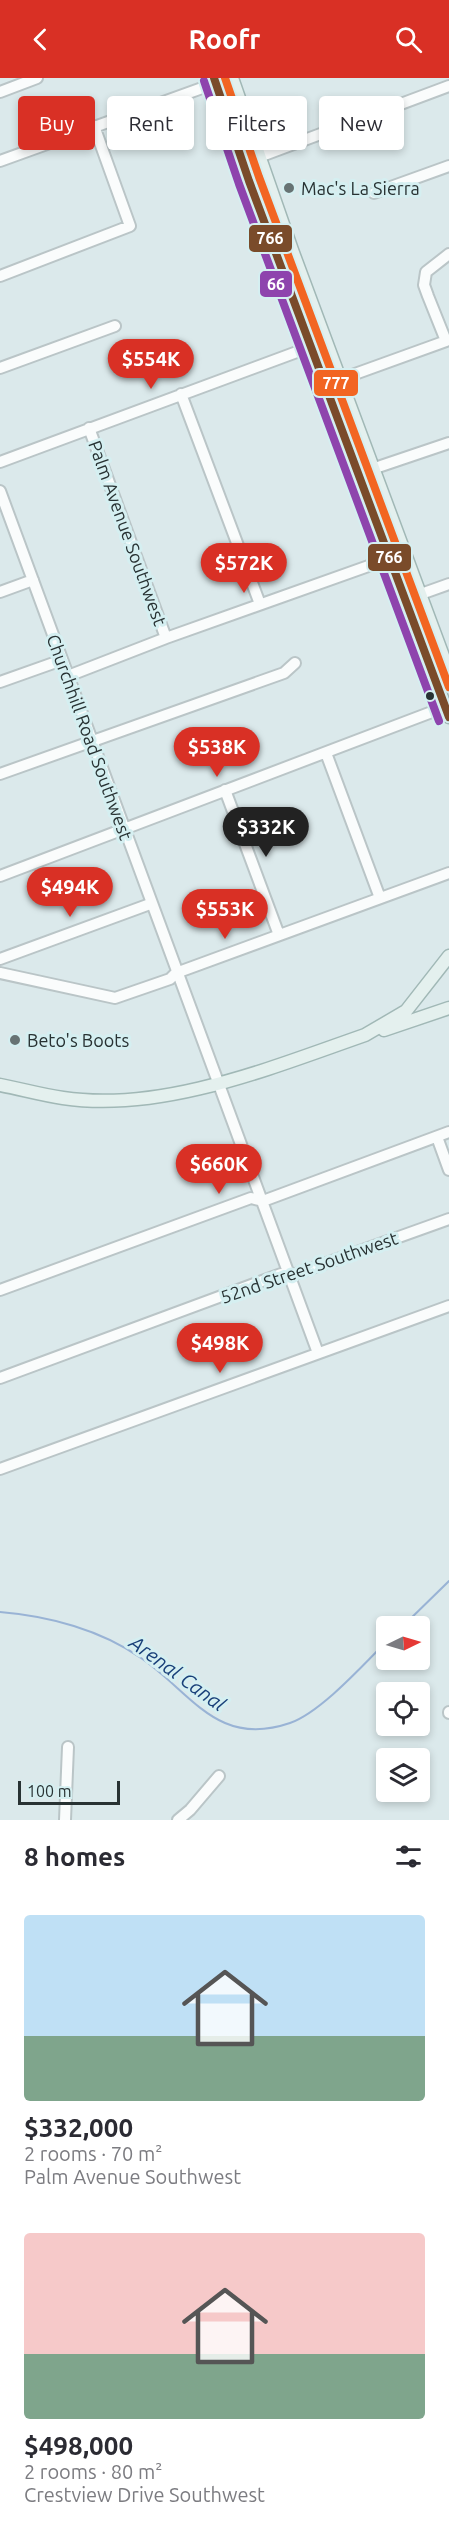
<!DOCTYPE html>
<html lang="en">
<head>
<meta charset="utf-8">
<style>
	:root { --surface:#fff; --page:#f7f7f7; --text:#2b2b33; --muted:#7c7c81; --accent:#d93025 }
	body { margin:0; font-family:Ubuntu,sans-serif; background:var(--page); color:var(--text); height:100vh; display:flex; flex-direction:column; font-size:22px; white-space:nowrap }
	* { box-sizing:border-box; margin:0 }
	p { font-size:20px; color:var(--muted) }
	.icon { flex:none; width:33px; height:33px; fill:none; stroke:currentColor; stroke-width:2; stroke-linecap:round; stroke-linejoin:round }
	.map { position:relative; height:1742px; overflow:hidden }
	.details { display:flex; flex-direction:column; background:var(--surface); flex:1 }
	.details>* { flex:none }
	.top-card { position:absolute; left:18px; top:18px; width:414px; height:54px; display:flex; gap:12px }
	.needle { width:39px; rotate:85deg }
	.fabs { position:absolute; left:376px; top:1538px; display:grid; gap:12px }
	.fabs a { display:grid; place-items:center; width:54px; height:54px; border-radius:6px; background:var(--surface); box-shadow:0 3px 9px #0003; font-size:30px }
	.scale { position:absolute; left:18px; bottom:15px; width:102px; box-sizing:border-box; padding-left:6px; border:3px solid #283233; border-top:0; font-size:16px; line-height:21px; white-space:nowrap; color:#283233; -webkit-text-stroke:4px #d5eff1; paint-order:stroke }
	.price { position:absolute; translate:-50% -51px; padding:0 14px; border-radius:21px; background:var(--accent); color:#fff; font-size:20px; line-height:39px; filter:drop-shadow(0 2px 3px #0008) }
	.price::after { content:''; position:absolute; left:50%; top:36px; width:18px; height:14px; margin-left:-9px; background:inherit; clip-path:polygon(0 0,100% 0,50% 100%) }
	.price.on { background:#222; color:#fff }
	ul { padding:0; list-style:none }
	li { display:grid; align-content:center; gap:12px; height:318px; padding:0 24px }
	li span { display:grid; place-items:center; height:186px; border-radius:6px; color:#555 }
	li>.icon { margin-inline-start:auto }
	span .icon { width:108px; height:108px; fill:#fffc; stroke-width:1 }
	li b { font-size:26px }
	h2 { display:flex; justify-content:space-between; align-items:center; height:72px; padding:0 24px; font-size:26px }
	.pill { padding:0 21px; border-radius:6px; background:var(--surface); box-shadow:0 3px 9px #0003; font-size:21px; line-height:54px }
	.pill.on { background:var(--accent); color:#fff }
	header { display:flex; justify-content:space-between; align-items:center; height:78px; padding:0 24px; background:var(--accent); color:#fff; font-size:27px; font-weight:700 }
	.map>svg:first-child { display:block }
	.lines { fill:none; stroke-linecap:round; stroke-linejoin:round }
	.stream { stroke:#99b3d5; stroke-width:2 }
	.minor-casing { stroke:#bac5c7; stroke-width:14 }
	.major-casing { stroke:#a1b8b6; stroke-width:15 }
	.minor { stroke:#fafcfc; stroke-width:10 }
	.major { stroke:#e4f0ee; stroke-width:12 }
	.bus-1-casing { stroke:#d5eff1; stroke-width:12 }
	.bus-2-casing { stroke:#d5eff1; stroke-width:12 }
	.bus-3-casing { stroke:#d5eff1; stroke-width:12 }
	.bus-1 { stroke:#7a4b2a; stroke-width:8 }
	.bus-2 { stroke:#8e44ad; stroke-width:8 }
	.bus-3 { stroke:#f26522; stroke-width:8 }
	.poi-dot { fill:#677273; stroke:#d5eff1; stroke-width:2 }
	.bus-dot { fill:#283233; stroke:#d5eff1; stroke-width:2 }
	.labels { text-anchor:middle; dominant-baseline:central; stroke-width:6; stroke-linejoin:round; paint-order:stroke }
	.poi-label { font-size:18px; fill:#283233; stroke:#d5eff1; text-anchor:start }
	.street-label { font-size:18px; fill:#283233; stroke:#d5eff1 }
	.water-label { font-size:20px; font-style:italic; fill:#194079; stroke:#d5eff1 }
	.line-badge { stroke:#d5eff1; stroke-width:2 }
	.badge-label { font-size:16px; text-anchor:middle; font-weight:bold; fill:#fff }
</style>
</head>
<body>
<header><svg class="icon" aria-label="back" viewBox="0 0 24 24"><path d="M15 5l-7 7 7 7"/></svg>Roofr<svg class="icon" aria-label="search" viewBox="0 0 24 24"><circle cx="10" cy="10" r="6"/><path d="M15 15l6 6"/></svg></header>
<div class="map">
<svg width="449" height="1742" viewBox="0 0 449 1742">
	<rect width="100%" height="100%" fill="#dbe9eb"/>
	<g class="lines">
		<path class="stream" d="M0,1534C49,1538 101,1552 141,1580C192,1615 217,1670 290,1645C321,1634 363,1587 387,1563
			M403,1548L449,1503"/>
		<defs>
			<path id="minor" d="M0,14L37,0
				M0,83L216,5
				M243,85L449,8
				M374,115L449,88
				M0,198L130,148L94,48
				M446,263L428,218L424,207L426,194L449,176
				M0,290L115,248
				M341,301L449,262
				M181,316L260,526
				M89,350L166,560
				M0,384L313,268
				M375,390L449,365
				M0,413L318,1275
				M0,514L33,502
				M421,516L449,506
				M68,598L166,560L405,475
				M0,604L62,582
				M326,675L380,820
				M0,696L284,595L295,585
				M225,712L279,857
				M0,798L445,629
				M0,881L150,826
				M0,895L115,920L170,901L176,895L449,795
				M437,1059L449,1092
				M0,1212L251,1120L263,1123L449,1054
				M0,1300L281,1196L290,1198L449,1141
				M0,1391L449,1228
				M449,1634V1635
				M65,1742L68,1669
				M178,1742L190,1732L219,1698"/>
			<path id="major" d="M214,0L249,103L278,175L449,639
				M232,0L292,172L449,594
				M384,952L449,930
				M0,1007C21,1011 42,1017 63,1020C162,1035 273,989 365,957L406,933L449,878"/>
		</defs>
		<use href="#minor" class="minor-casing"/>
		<use href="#major" class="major-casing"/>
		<use href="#minor" class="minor"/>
		<use href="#major" class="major"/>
		<defs>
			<path id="bus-1" d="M214,0L249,103L449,639"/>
			<path id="bus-2" d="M204,3L239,106L439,643"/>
			<path id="bus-3" d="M225,0L259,99L449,609"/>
		</defs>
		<use href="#bus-1" class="bus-1-casing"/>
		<use href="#bus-2" class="bus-2-casing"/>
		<use href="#bus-3" class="bus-3-casing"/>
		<use href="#bus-1" class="bus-1"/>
		<use href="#bus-2" class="bus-2"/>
		<use href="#bus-3" class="bus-3"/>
	</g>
	<g class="poi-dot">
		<circle cx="289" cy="110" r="6"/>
		<circle cx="15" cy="962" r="6"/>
	</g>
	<circle class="bus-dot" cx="430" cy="618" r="5"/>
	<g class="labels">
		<g class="poi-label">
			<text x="301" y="110">Mac's La Sierra</text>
			<text x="27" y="962">Beto's Boots</text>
		</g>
		<g class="street-label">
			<text transform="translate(128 455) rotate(70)">Palm Avenue Southwest</text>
			<text transform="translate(90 659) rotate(70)">Churchhill Road Southwest</text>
			<text transform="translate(309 1189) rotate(-19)">52nd Street Southwest</text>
		</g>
		<g class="water-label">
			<text transform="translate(178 1595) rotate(36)">Arenal Canal</text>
		</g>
	</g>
	<g class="line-badge">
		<rect x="248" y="146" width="45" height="29" rx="6" fill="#7a4b2a"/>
		<rect x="259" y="192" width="34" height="28" rx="6" fill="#8e44ad"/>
		<rect x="313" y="291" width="46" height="28" rx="6" fill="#f26522"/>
		<rect x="367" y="465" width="45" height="29" rx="6" fill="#7a4b2a"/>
	</g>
	<g class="badge-label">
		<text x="270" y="166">766</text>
		<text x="276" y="212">66</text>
		<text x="336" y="311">777</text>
		<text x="389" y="485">766</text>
	</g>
</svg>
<div class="fabs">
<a><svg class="needle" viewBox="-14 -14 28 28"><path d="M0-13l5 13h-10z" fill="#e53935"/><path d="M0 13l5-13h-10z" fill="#7c7c81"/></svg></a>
<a><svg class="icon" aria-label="locate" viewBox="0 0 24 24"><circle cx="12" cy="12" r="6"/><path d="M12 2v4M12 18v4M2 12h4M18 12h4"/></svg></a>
<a><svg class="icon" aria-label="layers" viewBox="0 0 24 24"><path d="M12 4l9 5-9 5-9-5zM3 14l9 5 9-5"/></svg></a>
</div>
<div class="scale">100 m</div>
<b class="price" style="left:151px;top:312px">$554K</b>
<b class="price" style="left:244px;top:516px">$572K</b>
<b class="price" style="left:217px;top:700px">$538K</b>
<b class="price on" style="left:266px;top:780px">$332K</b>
<b class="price" style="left:70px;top:840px">$494K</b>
<b class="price" style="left:225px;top:862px">$553K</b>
<b class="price" style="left:219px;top:1117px">$660K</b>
<b class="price" style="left:220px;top:1296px">$498K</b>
<div class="top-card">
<a class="pill on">Buy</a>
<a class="pill">Rent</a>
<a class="pill">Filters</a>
<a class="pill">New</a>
</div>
</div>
<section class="details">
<h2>8 homes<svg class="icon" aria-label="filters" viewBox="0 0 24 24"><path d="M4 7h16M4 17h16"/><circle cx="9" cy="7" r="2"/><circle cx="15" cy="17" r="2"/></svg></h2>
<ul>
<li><span style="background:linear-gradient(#bfe0f5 65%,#7fa58c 0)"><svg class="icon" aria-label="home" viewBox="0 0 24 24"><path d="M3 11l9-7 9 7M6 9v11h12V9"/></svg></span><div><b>$332,000</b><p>2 rooms · 70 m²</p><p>Palm Avenue Southwest</p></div></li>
<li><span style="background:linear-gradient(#f6c9c9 65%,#7fa58c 0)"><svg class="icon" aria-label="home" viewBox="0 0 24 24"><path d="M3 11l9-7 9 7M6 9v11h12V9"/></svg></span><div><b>$498,000</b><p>2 rooms · 80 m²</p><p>Crestview Drive Southwest</p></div></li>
</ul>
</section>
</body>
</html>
